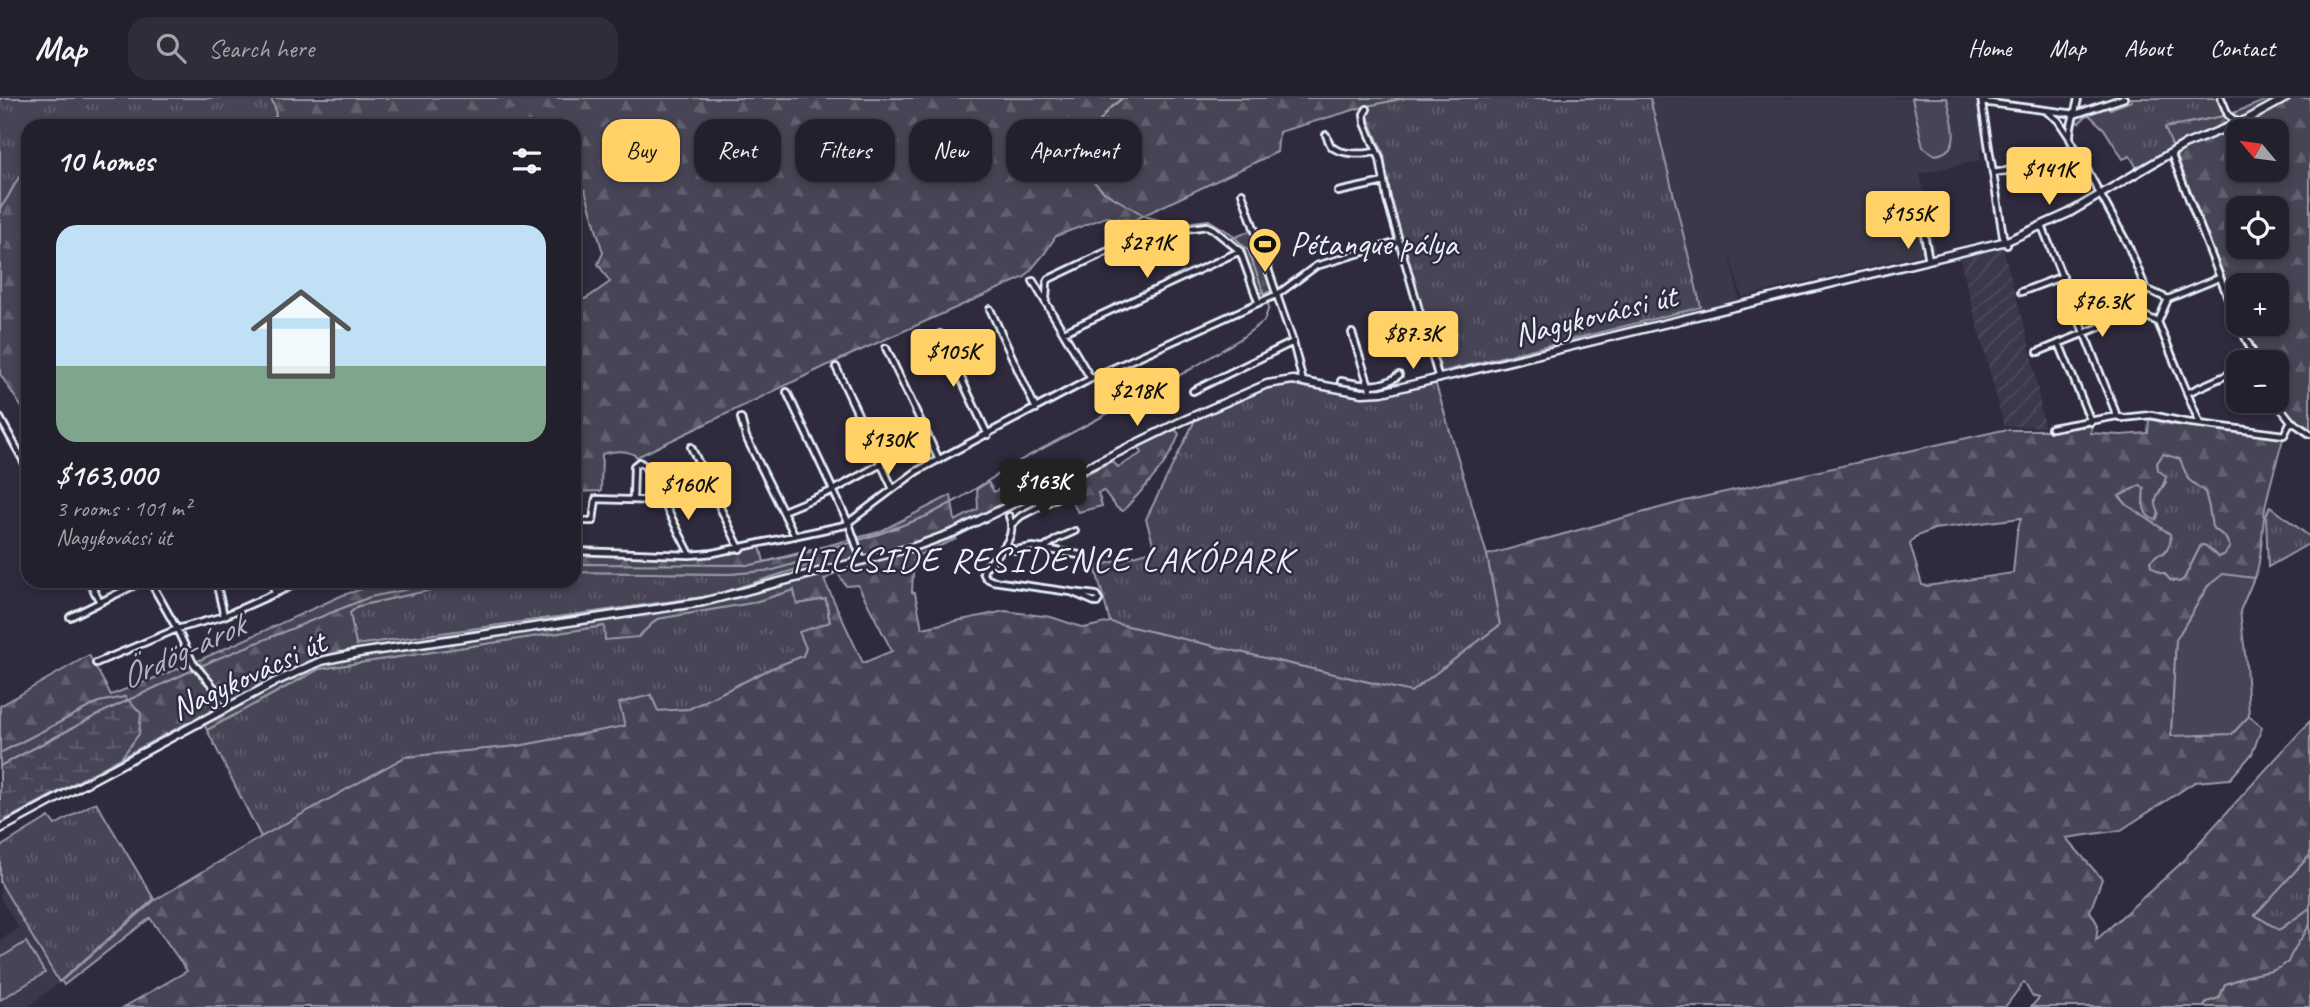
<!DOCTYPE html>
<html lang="en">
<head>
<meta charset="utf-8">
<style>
	:root { --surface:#23202e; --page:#2f2d3a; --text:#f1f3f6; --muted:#a3a3aa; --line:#403e4a; --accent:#ffd166 }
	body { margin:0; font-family:Caveat,sans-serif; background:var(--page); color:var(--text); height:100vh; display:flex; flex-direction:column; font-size:26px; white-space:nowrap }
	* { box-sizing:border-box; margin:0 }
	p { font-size:23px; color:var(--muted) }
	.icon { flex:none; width:38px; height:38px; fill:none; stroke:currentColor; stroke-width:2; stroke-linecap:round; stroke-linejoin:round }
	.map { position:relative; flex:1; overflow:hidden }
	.panel { position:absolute; left:21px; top:21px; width:560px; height:469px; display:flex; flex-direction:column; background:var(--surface); border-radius:21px; box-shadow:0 4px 10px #0003,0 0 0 2px var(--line) }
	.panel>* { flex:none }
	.top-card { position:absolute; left:602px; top:21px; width:665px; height:63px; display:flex; gap:14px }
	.needle { width:46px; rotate:299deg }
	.controls { position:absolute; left:2226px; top:21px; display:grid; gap:14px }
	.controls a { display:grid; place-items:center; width:63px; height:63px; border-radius:14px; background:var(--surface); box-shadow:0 4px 10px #0003,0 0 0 2px var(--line); font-size:35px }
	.price { position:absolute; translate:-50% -60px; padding:0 16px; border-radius:7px; background:var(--accent); color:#111; font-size:23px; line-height:46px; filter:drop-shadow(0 2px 4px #0008) }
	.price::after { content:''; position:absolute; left:50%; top:42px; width:21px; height:16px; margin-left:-10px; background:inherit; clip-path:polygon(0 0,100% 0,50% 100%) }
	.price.on { background:#222; color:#fff }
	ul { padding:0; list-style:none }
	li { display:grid; align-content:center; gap:14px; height:371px; padding:0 35px }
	li span { display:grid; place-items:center; height:217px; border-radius:21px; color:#555 }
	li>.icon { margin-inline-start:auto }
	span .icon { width:126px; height:126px; fill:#fffc; stroke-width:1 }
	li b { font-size:30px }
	h2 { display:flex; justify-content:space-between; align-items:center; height:84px; padding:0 35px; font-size:30px }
	.tag { padding:0 24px; border-radius:21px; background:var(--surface); box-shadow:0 4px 10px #0003,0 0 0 2px var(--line); font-size:24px; line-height:63px }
	.tag.on { background:var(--accent); color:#111 }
	header { display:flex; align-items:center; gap:42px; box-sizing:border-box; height:98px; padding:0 35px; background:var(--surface); border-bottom:2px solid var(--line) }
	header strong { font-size:33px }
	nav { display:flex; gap:38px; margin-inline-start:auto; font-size:24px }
	.search { width:490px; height:63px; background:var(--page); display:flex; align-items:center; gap:18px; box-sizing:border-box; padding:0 24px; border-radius:21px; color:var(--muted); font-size:26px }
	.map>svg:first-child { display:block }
	.built { fill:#3b3749 }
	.industrial { fill:url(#industrial-furrows) }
	.grass { fill:url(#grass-tufts); stroke:#979aa6; stroke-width:2 }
	.forest { fill:url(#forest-firs); stroke:#979aa6; stroke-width:2; fill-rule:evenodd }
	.wetland { fill:url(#wetland-marsh); stroke:#979aa6; stroke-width:2 }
	.garden { fill:#464455; stroke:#979aa6; stroke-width:2 }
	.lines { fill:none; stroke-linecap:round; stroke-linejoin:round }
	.stream { stroke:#9c9fab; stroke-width:2 }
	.minor-casing { stroke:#e8f1f8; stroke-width:10 }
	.tertiary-casing { stroke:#e8f1f8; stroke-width:11 }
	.minor { stroke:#2f2a3d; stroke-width:4.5 }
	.tertiary { stroke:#2f2a3d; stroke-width:6 }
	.labels { text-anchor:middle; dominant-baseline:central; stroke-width:5; stroke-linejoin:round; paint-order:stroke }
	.poi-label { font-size:33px; fill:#e8f1f8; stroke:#2f2a3d; text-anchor:start }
	.street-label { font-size:33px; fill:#e8f1f8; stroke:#2f2a3d }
	.neighbourhood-label { font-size:35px; letter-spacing:2px; fill:#e8f1f8; stroke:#2f2a3d }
	.water-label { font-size:35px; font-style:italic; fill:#afb4be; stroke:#2f2a3d }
</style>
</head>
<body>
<header>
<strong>Map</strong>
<div class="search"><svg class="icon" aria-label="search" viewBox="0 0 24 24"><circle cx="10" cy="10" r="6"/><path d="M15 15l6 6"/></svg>Search here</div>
<nav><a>Home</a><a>Map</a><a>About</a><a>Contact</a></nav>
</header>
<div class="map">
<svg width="2310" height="909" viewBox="0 0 2310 909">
	<defs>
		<pattern id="industrial-furrows" width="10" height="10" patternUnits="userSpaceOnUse" patternTransform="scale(1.75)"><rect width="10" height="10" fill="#3b3749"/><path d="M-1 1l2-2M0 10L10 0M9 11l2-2" fill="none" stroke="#4e4b5b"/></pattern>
		<pattern id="grass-tufts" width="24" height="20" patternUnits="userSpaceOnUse" patternTransform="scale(1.75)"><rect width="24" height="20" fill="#464455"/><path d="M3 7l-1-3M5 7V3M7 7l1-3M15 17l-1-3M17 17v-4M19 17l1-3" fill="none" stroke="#615f6e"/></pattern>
		<pattern id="forest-firs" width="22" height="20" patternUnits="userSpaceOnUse" patternTransform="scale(1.75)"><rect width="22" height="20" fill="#464455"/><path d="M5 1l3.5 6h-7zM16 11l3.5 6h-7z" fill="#615f6e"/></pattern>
		<pattern id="wetland-marsh" width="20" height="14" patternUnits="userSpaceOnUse" patternTransform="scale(1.75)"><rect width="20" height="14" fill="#464455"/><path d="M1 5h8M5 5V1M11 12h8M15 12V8" fill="none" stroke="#615f6e"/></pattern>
	</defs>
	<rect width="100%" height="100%" fill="#2f2a3d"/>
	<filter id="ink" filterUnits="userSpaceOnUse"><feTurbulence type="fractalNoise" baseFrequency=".0143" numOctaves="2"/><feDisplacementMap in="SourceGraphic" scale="14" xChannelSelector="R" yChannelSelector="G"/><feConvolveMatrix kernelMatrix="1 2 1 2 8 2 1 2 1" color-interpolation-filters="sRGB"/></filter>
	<g filter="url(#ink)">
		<path class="built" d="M1651,0H1976L1984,50L1979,52L1981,62L1920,76L1935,153L1742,199L1728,153L1740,203L1703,212Z
			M0,784L59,885L28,909H0V902L45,875L26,844L0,860V842L19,830L0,800Z"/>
		<path class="industrial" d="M2002,146L2032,257L2044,329L2004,328L1959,158Z"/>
		<path class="grass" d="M0,0H271L275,10L276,18L268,26L256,28H28V78L22,76C12,87 10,100 0,110Z
			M1405,0H1650L1701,209L1441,274L1402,144L1388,90L1384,57L1365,12L1367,8Z
			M2131,0H2218L2225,18L2166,29L2173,49L2137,70L2130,58L2123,61L2104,31L2088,16L2079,25L2074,23L2079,18L2109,8L2110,11L2132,3Z
			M1252,132L1271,193L1264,196L1258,193L1243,150L1231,141Z
			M1434,280L1487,457L1500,527L1411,594L1110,524L1095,469L1155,452L1146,421L1199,314L1269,284L1303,281L1372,293Z
			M2163,356L2180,360L2188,381L2205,394L2209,409L2212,429L2225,439L2230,449L2224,457L2218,459L2206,448L2201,447L2184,481L2179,484L2170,482L2164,475H2161L2151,468L2150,463L2158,456L2164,455L2167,451L2170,436L2127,407L2119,398L2140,387L2144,390L2143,406L2156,408L2155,402L2166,384L2158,372L2157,365Z
			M2270,408L2310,439V445L2268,469L2266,418Z
			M803,463L807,468L724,494L703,499L356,547L350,515L358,508L426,493L457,483H574V474L730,476L773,472Z
			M794,492L797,506L826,501L830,525L806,550L803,558L770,571L689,611L658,613L650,597L626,628L518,648L405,659L261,739L207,632L319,571L604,528L638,539L657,521L751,505Z
			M96,704L154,801L59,884L0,784V749L49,719L55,727Z
			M2310,757V810L2279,832L2254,817Z"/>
		<path class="forest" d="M271,0H1405L1367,8L1279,34L1277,54L1134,122L1106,119L1056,138L1045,155L1025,179L830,266L637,359C628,351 613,353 602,356L601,393L574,394V204L587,200L610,184L598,166L603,155L585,92H574V28H256L268,26L276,18L275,10Z
			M2272,0H2310V336L2291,323L2277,296V264H2261L2244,226H2277V187H2238V213L2165,30L2228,17ZM2238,33H2277V72H2238ZM2238,110H2277V149H2238Z
			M22,76L28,78V319L0,276V110C10,100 12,87 22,76Z
			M2149,321L2174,327L2200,326L2284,337C2278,360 2271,382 2266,405C2262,424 2262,468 2254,480L2223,477L2208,488L2176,542L2171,637L2232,636L2249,618L2262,629L2252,656L2230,681L2195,684L2121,732L2066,740L2102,781L2090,813L2098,827L2096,842L2178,768L2310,623V757L2255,817L2279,832L2310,810V909H2031L2039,900L2032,898L2024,884L2005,909H124L187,873L150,820L64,887L61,883L155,802L261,739L405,659L518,648L625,628L619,605L651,597L658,613L689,611L770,571L803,558L806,550L799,534L830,524L826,501L797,506L794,492L751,505L657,521L638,539L605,542L604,528L319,571L207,632L200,618L121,660L139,636L125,599L99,604L0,655V608L89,557L111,597L193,565L343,497L388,483H457L426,493L358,508L350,515L356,547L703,499L724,494L807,468L803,463L773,472L730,476L574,474V457L732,456L760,448L764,464L879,434L951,397L955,423L978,411L977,391L988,384L994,394L1001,390L1008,403L957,430L956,441L914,459L912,494L915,495L922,530L1005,513L1051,519L1084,530L1110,524L1411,594L1500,527L1487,457L1685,403L2003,332H2049L2092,328L2091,335L2121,337L2148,335ZM2163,356L2180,361L2188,381L2205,394L2209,409L2212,429L2225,439L2230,449L2224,457L2218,459L2206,448L2201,447L2184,481L2179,484L2170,482L2164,475H2161L2151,468L2150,463L2158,456L2164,455C2168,449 2172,444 2170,436L2127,407L2119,398L2140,387L2144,390C2143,402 2141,419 2156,422C2161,413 2157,414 2156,406C2154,397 2165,388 2166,378L2158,372L2157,365ZM2021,420L2017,434L2013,475L1927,488L1922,487L1910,446L1915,439L1934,431ZM837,474L846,488L858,487L892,553L863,565L824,482Z
			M1173,329L1179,336C1169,367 1144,389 1123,413L1117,410L1104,393L1098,395L1102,408L1078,414L1062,388L1112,363L1118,369L1142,355L1138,348Z"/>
		<path class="wetland" d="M125,599L141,615L139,636L121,660L0,725V655L99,604Z"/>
		<path class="garden" d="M1912,0H1947C1951,20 1965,53 1935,57L1923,49Z
			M2223,476L2254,480L2240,513L2246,564L2249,618L2232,636L2171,638L2176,542L2208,488Z
			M26,844L45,875L0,902V860Z"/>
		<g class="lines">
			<path class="stream" d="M574,466L751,467L846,446L879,436L927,418L959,401L1021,362L1191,271L1240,241L1264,223L1269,209L1248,152L1230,135L1209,122L1177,126L1147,119L1104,94L1087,77L1084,59L1091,35L1109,11L1123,0
				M0,668L103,614L214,562L370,499L405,492L431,483
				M2204,909L2207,904L2219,900L2225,886C2234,884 2242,879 2251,877C2267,873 2274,875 2288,864C2293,850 2303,840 2310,826"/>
			<defs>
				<path id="minor" d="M1981,0L2003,138L2007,147
					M2078,0C2076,15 2069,26 2070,41L2128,147L2146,191
					M2221,0L2228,17L2237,24
					M1982,4L2076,16L2124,0
					M1367,11L1364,16L1365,25L1380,61L1387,101L1439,281
					M2046,13L2058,22L2070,40
					M1326,37C1327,39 1330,47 1331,48C1340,57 1366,57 1377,53
					M2171,55L2238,225
					M1993,75L2038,68L2075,49
					M1338,94L1384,84
					M1242,95L1293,244L1303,284
					M2042,128L2117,318
					M1924,136L1929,162
					M1033,183L1091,281
					M2146,191L2168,201L2158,224
					M2021,194L2063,178
					M1046,201L1047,184L1049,181L1142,137L1207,128L1213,131L1240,153L1258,203
					M2168,201L2219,180
					M990,211L1036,311
					M2136,214L2146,191
					M2136,214L2158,224
					M2158,224L2200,326
					M2239,226L2257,264
					M1064,234L1240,153
					M1352,235L1371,294
					M940,236L988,337
					M2059,245L2091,324
					M886,250L939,362
					M2038,254L2136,214
					M836,269L893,391
					M1341,283C1362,287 1382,291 1399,277
					M1193,293L1293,244
					M787,294L849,426L862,463
					M2187,295L2238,272
					M2275,303L2291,323L2310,336
					M0,320L28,371
					M741,320L746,339L795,438
					M2051,330L2117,318L2123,320L2151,317L2184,324L2284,337L2291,323
					M691,349L740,451
					M633,401L634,368L639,364L645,368L690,456
					M783,413L834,392L881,366
					M1009,418C1018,440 999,455 985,470L983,474L986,480L993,483L1071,494L1097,505L1099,502L1096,497L1071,494
					M574,423H593L596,401L662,403
					M1012,426L1021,418L1064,396
					M1005,448L1015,452L1033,449L1085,458
					M1043,451L1057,441L1075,433
					M574,453L690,457L713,455L845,427L917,373L1098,277L1278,196L1316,168L1398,144
					M89,483L100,504
					M150,483L177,531L193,565L230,608
					M216,483L224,518
					M272,483L275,496
					M70,519L143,483
					M96,565L177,531L224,518L303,483"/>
				<path id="tertiary" d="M0,731L277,583L321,563L359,555L703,504L914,449L955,434L1180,324L1267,286L1293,282L1362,295L1382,294L2007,143L2069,115L2184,47L2248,21L2286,0"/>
			</defs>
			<use href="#minor" class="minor-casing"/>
			<use href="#tertiary" class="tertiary-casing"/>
			<use href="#minor" class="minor"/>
			<use href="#tertiary" class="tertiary"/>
		</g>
	</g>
	<defs>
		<symbol id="stadium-pin" viewBox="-11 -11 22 30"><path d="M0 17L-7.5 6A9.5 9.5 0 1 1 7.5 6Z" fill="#ffd166" stroke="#2f2a3d"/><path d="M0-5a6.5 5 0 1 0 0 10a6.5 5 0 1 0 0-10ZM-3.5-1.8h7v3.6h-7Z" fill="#111"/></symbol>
	</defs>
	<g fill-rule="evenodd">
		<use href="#stadium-pin" x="1246" y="127" width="38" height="52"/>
	</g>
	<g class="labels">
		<g class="poi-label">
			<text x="1290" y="146">Pétanque pálya</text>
		</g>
		<g class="street-label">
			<text transform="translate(1595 217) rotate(-14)">Nagykovácsi út</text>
			<text transform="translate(248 577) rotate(-25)">Nagykovácsi út</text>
		</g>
		<g class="neighbourhood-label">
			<text x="1043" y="461">HILLSIDE RESIDENCE LAKÓPARK</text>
		</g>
		<g class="water-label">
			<text transform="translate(182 553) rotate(-25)">Ördög-árok</text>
		</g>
	</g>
</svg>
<div class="controls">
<a><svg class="needle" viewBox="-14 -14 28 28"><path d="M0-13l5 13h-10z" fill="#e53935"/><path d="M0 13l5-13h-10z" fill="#a3a3aa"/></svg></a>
<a><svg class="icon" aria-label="locate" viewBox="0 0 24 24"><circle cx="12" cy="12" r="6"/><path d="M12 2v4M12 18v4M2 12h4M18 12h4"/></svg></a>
<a>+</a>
<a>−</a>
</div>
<b class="price" style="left:2049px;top:109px">$141K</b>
<b class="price" style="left:1908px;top:153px">$155K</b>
<b class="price" style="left:1147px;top:182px">$271K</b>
<b class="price" style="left:2102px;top:241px">$76.3K</b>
<b class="price" style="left:1413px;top:273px">$87.3K</b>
<b class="price" style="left:953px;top:291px">$105K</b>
<b class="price" style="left:1137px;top:330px">$218K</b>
<b class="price" style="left:888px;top:379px">$130K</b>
<b class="price on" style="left:1043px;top:421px">$163K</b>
<b class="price" style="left:688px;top:424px">$160K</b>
<div class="top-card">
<a class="tag on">Buy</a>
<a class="tag">Rent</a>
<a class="tag">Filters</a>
<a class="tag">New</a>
<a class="tag">Apartment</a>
</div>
<section class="panel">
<h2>10 homes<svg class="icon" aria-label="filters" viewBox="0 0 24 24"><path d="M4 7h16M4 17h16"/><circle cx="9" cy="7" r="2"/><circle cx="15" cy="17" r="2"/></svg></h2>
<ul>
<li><span style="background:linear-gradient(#bfe0f5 65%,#7fa58c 0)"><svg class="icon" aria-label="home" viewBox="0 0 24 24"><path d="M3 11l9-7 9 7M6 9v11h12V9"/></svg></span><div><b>$163,000</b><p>3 rooms · 101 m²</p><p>Nagykovácsi út</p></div></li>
</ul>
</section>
</div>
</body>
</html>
